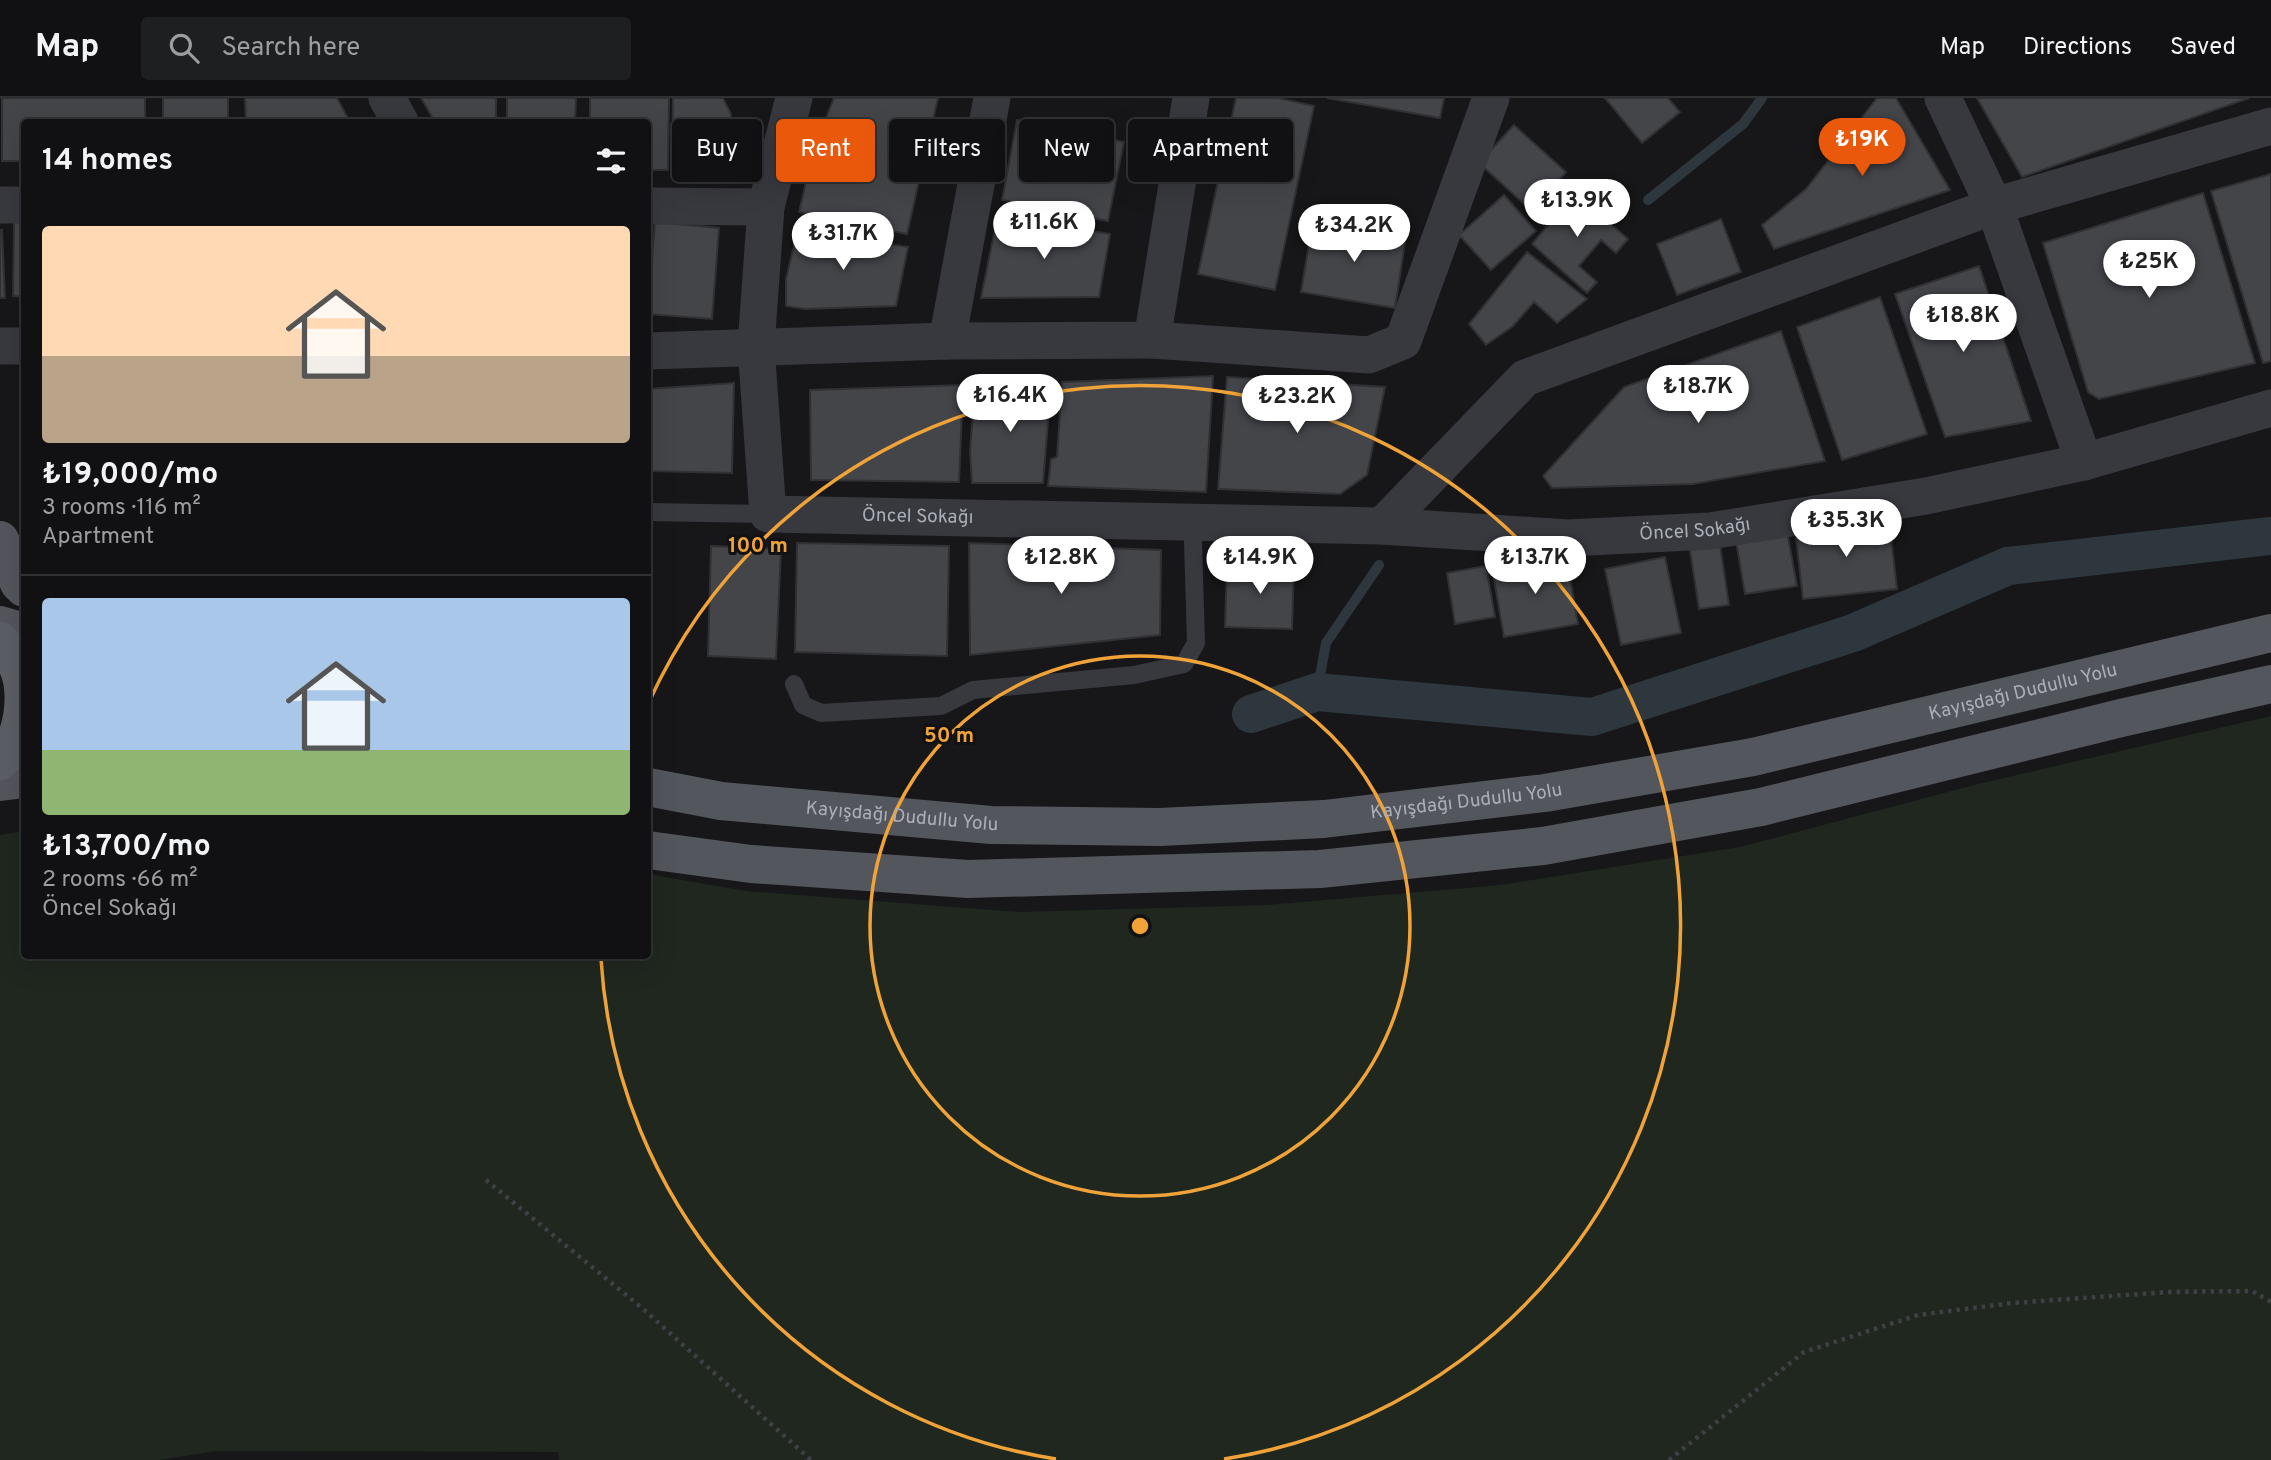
<!DOCTYPE html>
<html lang="en">
<head>
<meta charset="utf-8">
<style>
	:root { --surface:#111113; --page:#1e1f21; --text:#f1f3f6; --muted:#9c9da0; --line:#303133; --accent:#ea580c }
	body { margin:0; font-family:Overpass,sans-serif; background:var(--page); color:var(--text); height:100vh; display:flex; flex-direction:column; font-size:26px; white-space:nowrap }
	* { box-sizing:border-box; margin:0 }
	p { font-size:23px; color:var(--muted) }
	.icon { flex:none; width:38px; height:38px; fill:none; stroke:currentColor; stroke-width:2; stroke-linecap:round; stroke-linejoin:round }
	.map { position:relative; flex:1; overflow:hidden }
	.sheet { position:absolute; left:21px; top:21px; width:630px; height:840px; display:flex; flex-direction:column; background:var(--surface); border-radius:7px; box-shadow:0 7px 28px #0002,0 0 0 2px var(--line) }
	.sheet>* { flex:none }
	.hud { position:absolute; left:672px; top:21px; width:665px; height:63px; display:flex; gap:14px }
	.price { position:absolute; translate:-50% -60px; padding:0 16px; border-radius:24px; background:#fff; color:#222; font-size:23px; line-height:46px; filter:drop-shadow(0 2px 4px #0008) }
	.price::after { content:''; position:absolute; left:50%; top:42px; width:21px; height:16px; margin-left:-10px; background:inherit; clip-path:polygon(0 0,100% 0,50% 100%) }
	.price.current { background:var(--accent); color:#fff }
	ul { padding:0; list-style:none }
	li { display:grid; align-content:center; gap:14px; height:371px; padding:0 21px }
	li+li { border-top:2px solid var(--line) }
	li span { display:grid; place-items:center; height:217px; border-radius:7px; color:#555 }
	li>.icon { margin-inline-start:auto }
	span .icon { width:126px; height:126px; fill:#fffc; stroke-width:1 }
	li b { font-size:30px }
	h2 { display:flex; justify-content:space-between; align-items:center; height:84px; padding:0 21px; font-size:30px }
	.pill { padding:0 24px; border-radius:7px; background:var(--surface); box-shadow:0 7px 28px #0002,0 0 0 2px var(--line); font-size:24px; line-height:63px }
	.pill.current { background:var(--accent); color:#fff }
	header { display:flex; align-items:center; gap:42px; box-sizing:border-box; height:98px; padding:0 35px; background:var(--surface); border-bottom:2px solid var(--line) }
	header strong { font-size:33px }
	nav { display:flex; gap:38px; margin-inline-start:auto; font-size:24px }
	.search { width:490px; height:63px; background:var(--page); display:flex; align-items:center; gap:18px; box-sizing:border-box; padding:0 24px; border-radius:7px; color:var(--muted); font-size:26px }
	.map>svg:first-child { display:block }
	.green { fill:#1f271f }
	.lines { fill:none; stroke-linecap:round; stroke-linejoin:round }
	.stream { stroke:#2d373d; stroke-width:10 }
	.canal { stroke:#2d373d; stroke-width:38 }
	.building { fill:#434549; stroke:#313135; stroke-width:2 }
	.path { stroke:#3e4045; stroke-width:4.5; stroke-dasharray:3.5 5; stroke-linecap:butt }
	.service { stroke:#38393e; stroke-width:18 }
	.minor { stroke:#38393e; stroke-width:37 }
	.primary { stroke:#54565d; stroke-width:38 }
	.trunk { stroke:#5c5e66; stroke-width:38 }
	.ring { fill:none; stroke:#f0a338; stroke-width:3.5 }
	.labels { text-anchor:middle; dominant-baseline:central; stroke-width:6; stroke-linejoin:round; paint-order:stroke }
	.street-label { font-size:19px; fill:#a9afb8; stroke:#121214 }
	.centre { fill:#f0a338; stroke:#121214; stroke-width:3.5 }
	.ring-label { font-size:21px; text-anchor:middle; font-weight:bold; fill:#f0a338; stroke:#121214; stroke-width:6; stroke-linejoin:round; paint-order:stroke }
</style>
</head>
<body>
<header>
<strong>Map</strong>
<div class="search"><svg class="icon" aria-label="search" viewBox="0 0 24 24"><circle cx="10" cy="10" r="6"/><path d="M15 15l6 6"/></svg>Search here</div>
<nav><a>Map</a><a>Directions</a><a>Saved</a></nav>
</header>
<div class="map">
<svg width="2271" height="1362" viewBox="0 0 2271 1362">
	<rect width="100%" height="100%" fill="#171719"/>
	<path class="green" d="M2271,618V1362H559L558,1354L217,1353L159,1362H0V737L24,733V858H648V776L746,793L1019,814L1266,807L1501,787L1740,749L1974,687Z"/>
	<g class="lines">
		<path class="stream" d="M1648,102L1743,26L1762,0
			M1317,594L1326,545L1379,467"/>
		<path class="canal" d="M1251,616L1317,594L1592,619L1853,535L2008,468L2271,438"/>
	</g>
	<path class="building" d="M2,0H145V24H24V63H2Z
		M163,0H228V24H163Z
		M245,0H337L350,24H246Z
		M421,0H496V24H435Z
		M507,0H576L575,24H507Z
		M590,0H669L668,72H648V24H590Z
		M673,0H723L731,16L730,77L672,73Z
		M834,0H938L907,136L799,114L814,50Z
		M1236,0H1278L1314,8L1275,192L1198,176Z
		M1327,0H1444L1440,20Z
		M1605,0H1668L1680,14L1642,45Z
		M1877,0H1896L1950,92L1774,151L1762,127L1806,91Z
		M1977,0H2249L2022,79Z
		M1017,22L1124,44L1108,123L1002,102Z
		M1514,27L1566,74L1532,113L1479,65Z
		M2271,76V263L2263,265L2211,93Z
		M1575,95L1628,141L1616,155L1601,142L1579,168L1597,184L1587,195L1532,146Z
		M2203,95L2255,265L2099,301L2088,294L2043,145Z
		M1504,97L1536,133L1491,172L1459,137Z
		M998,116L1110,136L1099,199L981,200Z
		M1721,121L1741,174L1677,197L1657,146Z
		M1313,122L1406,138L1395,210L1301,194Z
		M14,124L24,125V199L13,198Z
		M655,124L719,130L712,221L648,216Z
		M798,131L908,149L896,208L805,211L786,208V181Z
		M0,132H2L5,200H0Z
		M648,144H653L648,206Z
		M1527,154L1587,201L1557,225L1534,204L1513,228L1486,247L1469,226Z
		M1979,168L2031,323L1945,339L1895,196Z
		M1880,199L1927,336L1842,362L1797,229Z
		M1781,233L1825,363L1693,386L1552,390L1543,378L1624,289Z
		M1213,278L1206,394L1048,388L1051,361L1057,359L1062,284Z
		M1227,279L1385,289L1367,377L1340,396L1218,391Z
		M734,285L732,375L648,373V291Z
		M963,287L959,384L811,382L810,292Z
		M1051,287L1043,385H972L970,353L975,288Z
		M1889,421L1897,491L1803,501L1795,431Z
		M1786,428L1797,488L1745,496L1735,437Z
		M797,445L949,448L947,558L795,554Z
		M969,445L1161,452L1160,537L970,557Z
		M1720,447L1729,507L1699,511L1690,452Z
		M711,448L781,451L776,561L708,558Z
		M1566,457L1578,526L1504,539L1492,470Z
		M1665,459L1681,535L1621,547L1605,471Z
		M1227,465L1294,467L1292,531L1225,529Z
		M1486,468L1495,519L1455,526L1447,475Z"/>
	<g class="lines">
		<path class="path" d="M486,1082L642,1210L811,1362
			M1669,1362L1804,1254L1918,1217L2012,1205L2168,1194L2252,1193L2271,1204"/>
		<path class="service" d="M648,414L768,416
			M794,586L803,607L821,615L941,608L973,592L1134,577L1184,566L1196,545L1193,444L1196,424"/>
		<g class="minor">
			<path d="M387,0L400,24"/>
			<path id="s1" d="M794,0L766,109L756,248L768,416L1382,428L1568,440L1710,433L1926,398L2084,364L2271,310"/>
			<path d="M1943,0L1994,108L2084,364"/>
			<path d="M0,107H24"/>
			<path d="M648,108L766,109"/>
			<path d="M1152,242L1369,257L1403,243L1491,0"/>
			<path d="M947,243L992,0"/>
			<path d="M0,248H24"/>
			<path d="M648,253L947,243L1152,242L1191,0"/>
			<path d="M1382,428L1525,280L1994,108L2271,28"/>
		</g>
		<g class="primary">
			<path d="M0,442L19,485L24,490"/>
			<path d="M0,527L24,534"/>
			<path d="M0,684L24,681"/>
			<path id="s2" d="M648,689L721,703L991,727L1160,729L1324,721L1545,695L1753,659L2271,535"/>
			<path d="M648,752L751,766L968,781L1320,771L1543,748L1761,709L2121,620L2271,586"/>
		</g>
		<path class="trunk" d="M0,543C5,550 13,557 16,565C30,593 24,643 0,663"/>
	</g>
	<g class="ring">
		<circle cx="1140" cy="828" r="270"/>
		<path d="M1056 1361A540 540 0 0 1 601 861M649 604A540 540 0 1 1 1224 1361"/>
	</g>
	<g class="labels">
		<g class="street-label">
			<text stroke="none"><textPath href="#s1" startOffset="570">Öncel Sokağı</textPath></text>
			<text stroke="none"><textPath href="#s1" startOffset="1348">Öncel Sokağı</textPath></text>
			<text stroke="none"><textPath href="#s2" startOffset="1390">Kayışdağı Dudullu Yolu</textPath></text>
			<text stroke="none"><textPath href="#s2" startOffset="822">Kayışdağı Dudullu Yolu</textPath></text>
			<text stroke="none"><textPath href="#s2" startOffset="256">Kayışdağı Dudullu Yolu</textPath></text>
		</g>
	</g>
	<circle cx="1140" cy="828" r="10" class="centre"/>
	<g class="ring-label">
		<text x="758" y="454">100 m</text>
		<text x="949" y="644">50 m</text>
	</g>
</svg>
<b class="price current" style="left:1862px;top:80px">₺19K</b>
<b class="price" style="left:1577px;top:141px">₺13.9K</b>
<b class="price" style="left:1044px;top:163px">₺11.6K</b>
<b class="price" style="left:1354px;top:166px">₺34.2K</b>
<b class="price" style="left:843px;top:174px">₺31.7K</b>
<b class="price" style="left:2149px;top:202px">₺25K</b>
<b class="price" style="left:1963px;top:256px">₺18.8K</b>
<b class="price" style="left:1698px;top:327px">₺18.7K</b>
<b class="price" style="left:1010px;top:336px">₺16.4K</b>
<b class="price" style="left:1297px;top:337px">₺23.2K</b>
<b class="price" style="left:1846px;top:461px">₺35.3K</b>
<b class="price" style="left:1061px;top:498px">₺12.8K</b>
<b class="price" style="left:1260px;top:498px">₺14.9K</b>
<b class="price" style="left:1535px;top:498px">₺13.7K</b>
<div class="hud">
<a class="pill">Buy</a>
<a class="pill current">Rent</a>
<a class="pill">Filters</a>
<a class="pill">New</a>
<a class="pill">Apartment</a>
</div>
<section class="sheet">
<h2>14 homes<svg class="icon" aria-label="filters" viewBox="0 0 24 24"><path d="M4 7h16M4 17h16"/><circle cx="9" cy="7" r="2"/><circle cx="15" cy="17" r="2"/></svg></h2>
<ul>
<li><span style="background:linear-gradient(#ffd9b3 60%,#b9a48a 0)"><svg class="icon" aria-label="home" viewBox="0 0 24 24"><path d="M3 11l9-7 9 7M6 9v11h12V9"/></svg></span><div><b>₺19,000/mo</b><p>3 rooms · 116 m²</p><p>Apartment</p></div></li>
<li><span style="background:linear-gradient(#a9c7e8 70%,#8fb573 0)"><svg class="icon" aria-label="home" viewBox="0 0 24 24"><path d="M3 11l9-7 9 7M6 9v11h12V9"/></svg></span><div><b>₺13,700/mo</b><p>2 rooms · 66 m²</p><p>Öncel Sokağı</p></div></li>
</ul>
</section>
</div>
</body>
</html>
